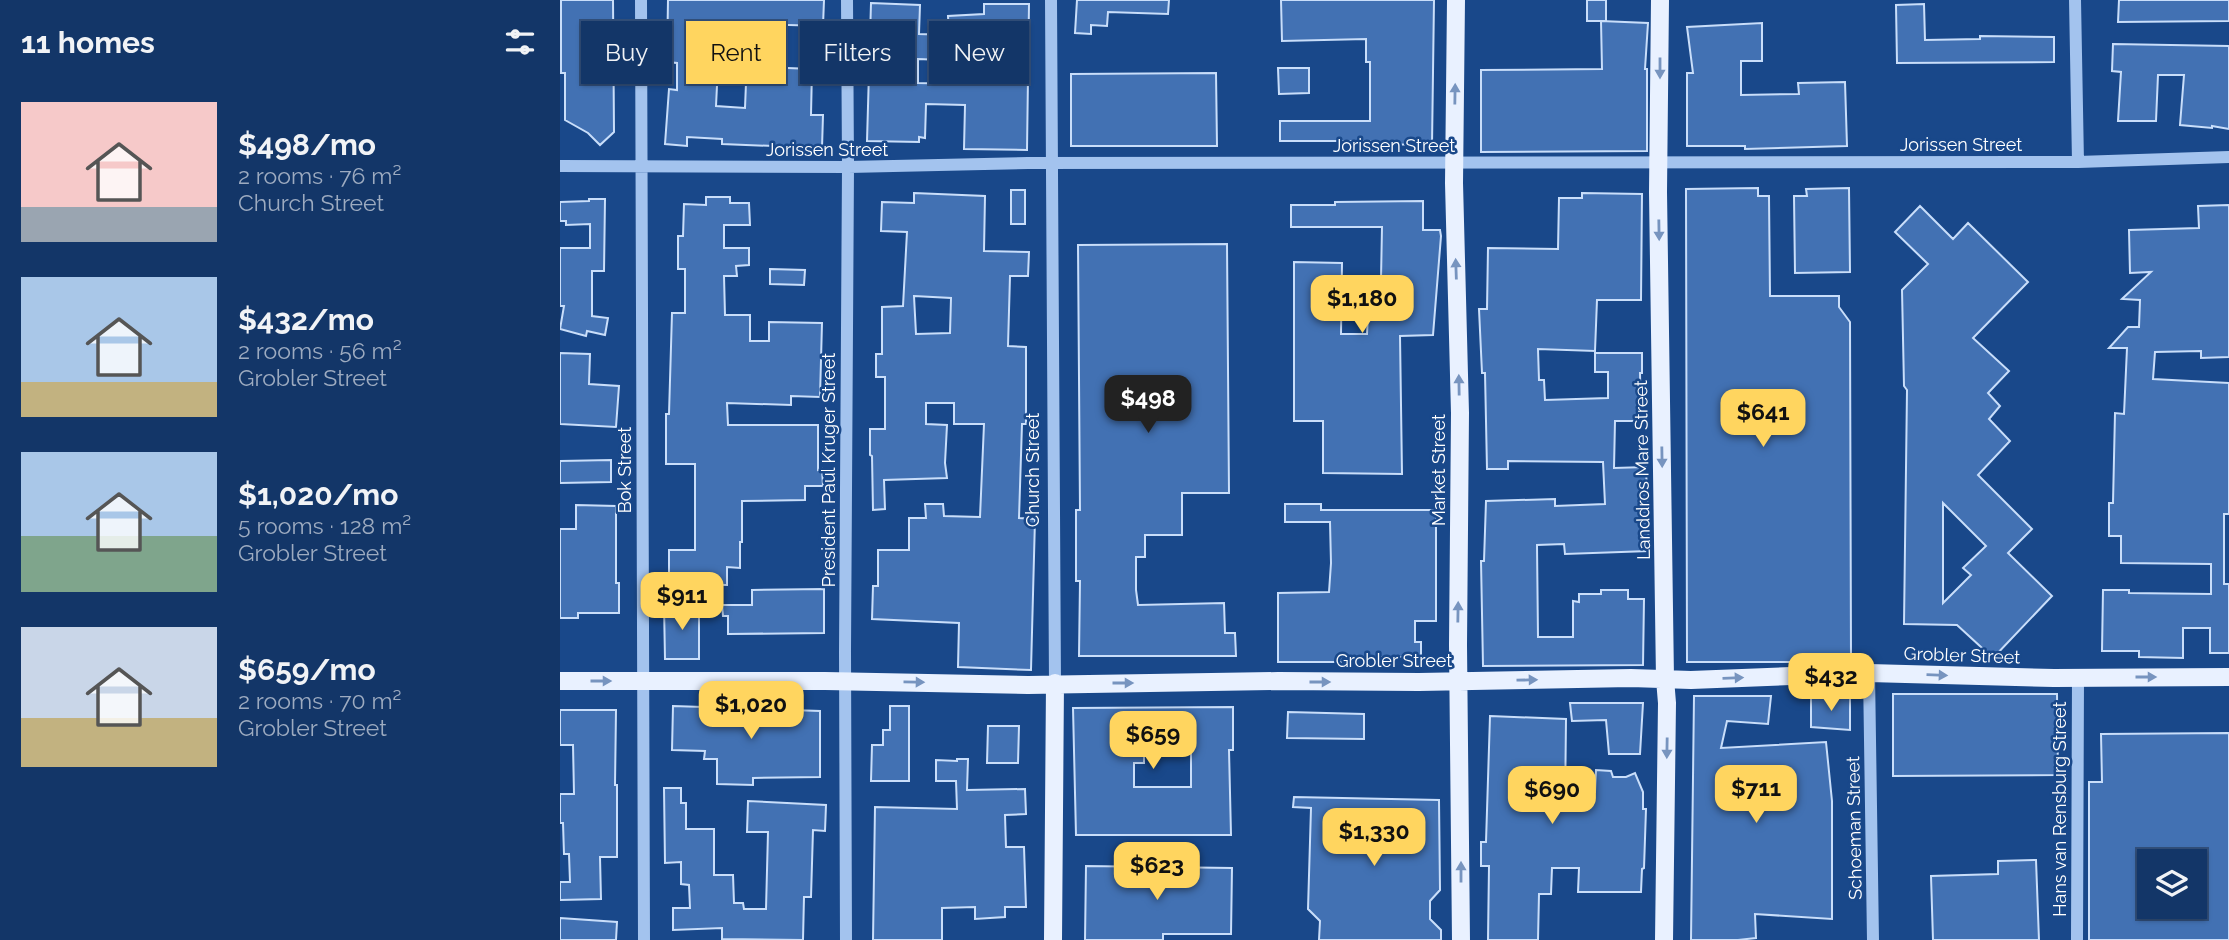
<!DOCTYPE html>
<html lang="en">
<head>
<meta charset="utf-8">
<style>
	:root { --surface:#133668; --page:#204171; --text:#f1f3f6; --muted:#9dabc0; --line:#32507c; --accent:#ffd55f }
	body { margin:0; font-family:Raleway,sans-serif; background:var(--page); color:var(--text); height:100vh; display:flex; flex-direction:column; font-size:26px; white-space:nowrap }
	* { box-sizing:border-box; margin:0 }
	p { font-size:23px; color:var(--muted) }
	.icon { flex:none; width:38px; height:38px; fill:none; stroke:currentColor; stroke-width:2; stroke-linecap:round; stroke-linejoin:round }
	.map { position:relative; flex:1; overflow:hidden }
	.panel { display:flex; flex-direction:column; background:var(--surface); width:560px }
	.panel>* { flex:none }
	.top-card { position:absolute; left:21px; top:21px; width:665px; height:63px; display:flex; gap:14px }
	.fabs { position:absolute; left:1577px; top:849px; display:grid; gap:14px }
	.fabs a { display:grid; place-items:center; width:70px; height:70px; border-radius:0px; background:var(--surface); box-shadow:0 2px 5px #0004,0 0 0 2px var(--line); font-size:35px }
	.price { position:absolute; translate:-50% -60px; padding:0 16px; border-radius:14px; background:var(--accent); color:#111; font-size:23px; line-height:46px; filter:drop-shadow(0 2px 4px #0008) }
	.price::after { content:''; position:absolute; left:50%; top:42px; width:21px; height:16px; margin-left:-10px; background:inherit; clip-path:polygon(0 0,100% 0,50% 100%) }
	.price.current { background:#222; color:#fff }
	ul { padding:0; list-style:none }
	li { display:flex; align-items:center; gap:21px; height:175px; padding:0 21px }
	li span { display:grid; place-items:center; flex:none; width:196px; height:140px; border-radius:0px; color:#555 }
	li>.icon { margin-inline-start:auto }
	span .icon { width:84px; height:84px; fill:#fffc; stroke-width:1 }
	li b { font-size:30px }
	h2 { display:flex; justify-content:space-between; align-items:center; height:84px; padding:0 21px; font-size:30px }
	.pill { padding:0 24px; border-radius:0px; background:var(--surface); box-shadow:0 2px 5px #0004,0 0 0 2px var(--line); font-size:24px; line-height:63px }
	.pill.current { background:var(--accent); color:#111 }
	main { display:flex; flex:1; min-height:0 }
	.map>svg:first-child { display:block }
	.building { fill:#4271b3; stroke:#c9defa; stroke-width:2; fill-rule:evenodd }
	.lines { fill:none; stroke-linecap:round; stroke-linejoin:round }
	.minor { stroke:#a3c3ee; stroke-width:12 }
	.major { stroke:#e9f1ff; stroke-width:18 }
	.oneway { fill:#7794bf }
	.labels { text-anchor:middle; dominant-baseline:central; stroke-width:5; stroke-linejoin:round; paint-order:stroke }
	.street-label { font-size:18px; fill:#fff; stroke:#19488a }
</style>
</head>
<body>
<main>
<section class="panel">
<h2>11 homes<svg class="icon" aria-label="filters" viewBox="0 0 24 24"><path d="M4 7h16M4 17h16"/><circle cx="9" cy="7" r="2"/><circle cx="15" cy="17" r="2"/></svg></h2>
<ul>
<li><span style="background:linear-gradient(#f6c9c9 75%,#9aa5b1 0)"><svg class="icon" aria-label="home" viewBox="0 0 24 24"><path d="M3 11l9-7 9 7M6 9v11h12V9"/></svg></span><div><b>$498/mo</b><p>2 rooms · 76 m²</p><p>Church Street</p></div></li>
<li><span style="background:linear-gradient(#a9c7e8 75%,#c2b280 0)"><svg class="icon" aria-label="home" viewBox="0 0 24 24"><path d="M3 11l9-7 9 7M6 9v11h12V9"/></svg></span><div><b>$432/mo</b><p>2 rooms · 56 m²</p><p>Grobler Street</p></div></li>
<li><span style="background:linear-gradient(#a9c7e8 60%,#7fa58c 0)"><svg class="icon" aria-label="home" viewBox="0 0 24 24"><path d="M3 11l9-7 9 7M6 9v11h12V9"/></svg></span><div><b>$1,020/mo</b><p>5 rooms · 128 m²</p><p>Grobler Street</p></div></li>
<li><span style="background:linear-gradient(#c9d6e8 65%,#c2b280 0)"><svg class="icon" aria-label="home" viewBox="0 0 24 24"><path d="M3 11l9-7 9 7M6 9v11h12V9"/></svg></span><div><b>$659/mo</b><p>2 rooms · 70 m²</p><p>Grobler Street</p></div></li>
</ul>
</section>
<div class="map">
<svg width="1669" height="940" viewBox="0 0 1669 940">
	<rect width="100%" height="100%" fill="#19488a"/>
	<path class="building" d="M1,0H53L54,132L40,145L28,133L5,120V73H1Z
		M108,0H264L263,26L197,24V27H184L183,66L158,65L156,106L185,108L187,58L199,59V67L252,69L251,115H263L262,148L162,144V139L127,137V146L105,144L109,89L117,90V63L107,62Z
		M517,0H609L608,14L548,12L547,26L531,25V34L515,33Z
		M721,0H874L872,145L810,144V141H720V121H810V62H806V39L722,41Z
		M1027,0H1046V21H1027Z
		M1559,0H1669V21L1558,22Z
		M311,3L360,5L359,34L389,35L388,16L424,14V4H469L467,150L404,149L405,105L366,104L365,138L359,137V142L307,141ZM358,59L405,61V84L358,83Z
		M1364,4L1365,40L1420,39V36L1494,37V62L1337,63L1336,5Z
		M1041,21L1088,23L1085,69H1087V151L921,152V70L1042,69Z
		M1202,23V61H1181V95L1239,94L1238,83L1285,82L1287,146L1185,149V146H1127V73H1133L1127,27Z
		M1553,44L1669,46V129L1652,126V128L1620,125L1624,75H1598L1596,121H1558L1561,72L1552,71Z
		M718,68H749V93L719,94Z
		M656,73L657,146H511V74Z
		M1198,188V196H1209L1210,296H1279V307L1290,322L1291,662H1127L1126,189Z
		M1289,188L1290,272L1235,273L1234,196H1247L1246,189Z
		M451,190H465V224H451Z
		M354,193L425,196L424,251L469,252L468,276H450L448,346L466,347V424H462L459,518L475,519L471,670L398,667L399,623L312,619L313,586H318V550H349V518H366L365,504H383L384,516L420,517L424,424H394V403H366V424L387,425L385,463L387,478L324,480L325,509L313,510L312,456L310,455V429H325V377H316V354H322V307L343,306L347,232L321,231L322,202L354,203ZM354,296L391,298L390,333L356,334Z
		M1022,193L1082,194L1081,300H1037L1035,351L978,349L979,380H984L985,400L1048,398V372H1035V353H1082V373H1080L1081,421H1055L1054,468L1086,467L1089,551L1005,554L1004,544L977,545L978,637H1013V601L1019,602V594H1041V590H1068V599H1084L1083,665L923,666L921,561H924L926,501L995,499V506L1045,504L1043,462L948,461V469H927L925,373H922L919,309H927L928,248L998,249L999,198H1022Z
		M146,197H170V203H189L190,225H164V248H189V265L176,266L177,276H164L165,315H190V341H209V322L262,323L260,397L231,396V405L167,403L168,425H258V470L262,469L263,486H245V500L182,501V542H180V568L167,567V585L109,584V550H135V464H106V414H109L112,313H125V269H118V236H123L124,204L146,205Z
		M29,199H45L44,271H32V316L48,318L45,335L27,331L26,336L0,329L4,306H0V248H30V224L6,225V221H0V202L29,201Z
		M863,201V230H880L881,236L873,335L840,336L842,474L763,473V421H734V262L782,263L781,334H807L810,279H821L822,227H731V205H775V202Z
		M1669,205V357L1641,358V351L1595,352L1593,379L1669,383V514H1664V584H1669V653H1650V628H1623V658L1579,657V651H1542L1543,590H1569V593L1651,594V564L1561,563V536H1549V503H1553L1555,413L1564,414L1567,348H1549L1568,327H1579L1580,300L1562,299L1591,272L1570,273L1569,230L1639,228L1638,206Z
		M1360,206L1393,239L1408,223L1468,282L1413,338L1449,371L1428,393L1440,406L1429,419L1450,441L1418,475L1472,529L1448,553L1492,596L1433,658L1397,625L1344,624L1347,390L1344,386L1342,290L1368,264L1335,232ZM1383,503L1426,546L1403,568L1411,575L1383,603Z
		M667,244L669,493H622V535H585V557H576V590L578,605L664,603L665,633H675L676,656H519L520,581H516V510H520L518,245Z
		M210,269L245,270L244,285L210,284Z
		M0,353L30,354L29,384L59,386L56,427L0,424Z
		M51,460V482L0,483V461Z
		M725,504H761V510H876V621H855V642H861V657H797V662H718V593L769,592L771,563L770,522H725Z
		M16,505L56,506V583H59V613H18V618H0V529H16Z
		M264,589V633L168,634V616H163L162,605H192V590Z
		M104,605H139V659H105Z
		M1333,694H1497L1498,775L1333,776Z
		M1134,696H1211L1208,724L1167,721L1161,748L1266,742L1272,801V919L1195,914L1196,938L1178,940H1131Z
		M1251,698H1290V730L1251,727Z
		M1010,703H1083L1080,754H1049L1046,720L1012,721Z
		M113,706L260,711V777L193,778V785L157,784V759H144L145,751L112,750Z
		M330,706H349V781H311L312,745H323V730H330Z
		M673,707V750H669L671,835H516L513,708ZM584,750H631V787H574V763H584Z
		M0,710H56L55,785H57V857H40L41,899L0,900V882H10L9,854H4L3,823H0V794H14L13,745H0Z
		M728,712L804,714V739L727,738Z
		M930,716L1006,719L1005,809L1027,810V792H1035L1036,770L1051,771L1053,777H1066L1075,773L1083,792V809H1086L1084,868L1082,869L1081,892H1018L1019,868H992L991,894H979L978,940H928L929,866H921V842H926Z
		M428,726H459L458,763H427Z
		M1669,733V940H1529V782H1542L1541,734ZM1589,861H1634V906H1589Z
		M397,759H408L407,790L465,789L466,814L445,815L446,847H464L466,907H445V917L415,919V907L382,908V940H313L315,807L397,809L396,781H376V760L397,761Z
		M104,788H121V803H126V829H154V875H173L174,903H183L184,909H206L208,832H187L188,801L266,805L265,831L253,830L251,897H244L243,940L162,939V928L113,930V908H130L129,885L121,884V862L105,863Z
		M734,797L879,800L880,890L870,901V919L881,930V940H759L760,921L748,909L751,808L733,807Z
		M1476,860L1479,940H1373L1371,876L1438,874V861Z
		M526,866L672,868L671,934H603V940H525Z
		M0,918L57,922L56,940H0Z"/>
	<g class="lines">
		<path class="minor" d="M81,0L84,940
			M491,0L495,683
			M1515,0L1518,162
			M0,166L288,167L468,163L1518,162L1669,157
			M1309,673L1313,940
			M286,940L285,652L288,167L287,0
			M1517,940L1518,678"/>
		<path class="major" d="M896,0L894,183L900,413L898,645L901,940
			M1100,0L1098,192L1105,679L1107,703L1104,940
			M0,681H265L468,685L718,681L859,682L1071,678L1131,680L1309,673L1494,678L1669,677
			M493,940L495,683"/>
	</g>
	<defs><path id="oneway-solid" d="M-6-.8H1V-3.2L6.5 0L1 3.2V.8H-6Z" transform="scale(1.75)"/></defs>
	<g class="oneway">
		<use href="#oneway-solid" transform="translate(1100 68) rotate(90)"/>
		<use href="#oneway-solid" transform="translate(895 94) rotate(-89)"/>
		<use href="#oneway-solid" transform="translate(1099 230) rotate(89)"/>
		<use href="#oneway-solid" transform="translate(896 269) rotate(-92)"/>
		<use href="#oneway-solid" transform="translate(899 385) rotate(-91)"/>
		<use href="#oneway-solid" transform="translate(1102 457) rotate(89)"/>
		<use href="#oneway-solid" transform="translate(898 612) rotate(-89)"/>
		<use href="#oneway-solid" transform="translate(1377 675) rotate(2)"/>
		<use href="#oneway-solid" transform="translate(1586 677)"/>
		<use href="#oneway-solid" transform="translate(1173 678) rotate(-2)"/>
		<use href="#oneway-solid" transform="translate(967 680) rotate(-1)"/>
		<use href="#oneway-solid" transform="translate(41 681)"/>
		<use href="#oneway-solid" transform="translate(354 682) rotate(1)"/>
		<use href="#oneway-solid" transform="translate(760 682)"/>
		<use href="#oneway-solid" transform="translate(563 683)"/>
		<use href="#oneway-solid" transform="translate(1107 748) rotate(91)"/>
		<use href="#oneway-solid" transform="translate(901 872) rotate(-90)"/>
	</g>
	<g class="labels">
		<g class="street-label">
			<text x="1401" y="144">Jorissen Street</text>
			<text x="834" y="145">Jorissen Street</text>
			<text x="267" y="149">Jorissen Street</text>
			<text transform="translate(64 470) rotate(-90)">Bok Street</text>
			<text transform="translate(268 470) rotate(-90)">President Paul Kruger Street</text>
			<text transform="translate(472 470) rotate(-90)">Church Street</text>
			<text transform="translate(878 470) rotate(-90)">Market Street</text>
			<text transform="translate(1082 470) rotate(-91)">Landdros Mare Street</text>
			<text transform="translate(1402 655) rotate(2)">Grobler Street</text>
			<text x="834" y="660">Grobler Street</text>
			<text transform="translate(1499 809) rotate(-90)">Hans van Rensburg Street</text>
			<text transform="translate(1294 828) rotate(-91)">Schoeman Street</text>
		</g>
	</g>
</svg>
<div class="fabs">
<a><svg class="icon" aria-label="layers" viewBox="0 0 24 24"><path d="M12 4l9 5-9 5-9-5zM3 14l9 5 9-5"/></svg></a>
</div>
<b class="price" style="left:802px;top:335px">$1,180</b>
<b class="price current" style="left:588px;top:435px">$498</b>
<b class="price" style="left:1203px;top:449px">$641</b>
<b class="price" style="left:122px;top:632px">$911</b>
<b class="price" style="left:1271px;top:713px">$432</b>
<b class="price" style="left:191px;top:741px">$1,020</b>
<b class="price" style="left:593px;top:771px">$659</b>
<b class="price" style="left:1196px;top:825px">$711</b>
<b class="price" style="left:992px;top:826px">$690</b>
<b class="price" style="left:814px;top:868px">$1,330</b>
<b class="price" style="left:597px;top:902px">$623</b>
<div class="top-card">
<a class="pill">Buy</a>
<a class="pill current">Rent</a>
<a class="pill">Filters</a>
<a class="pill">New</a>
</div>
</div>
</main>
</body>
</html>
